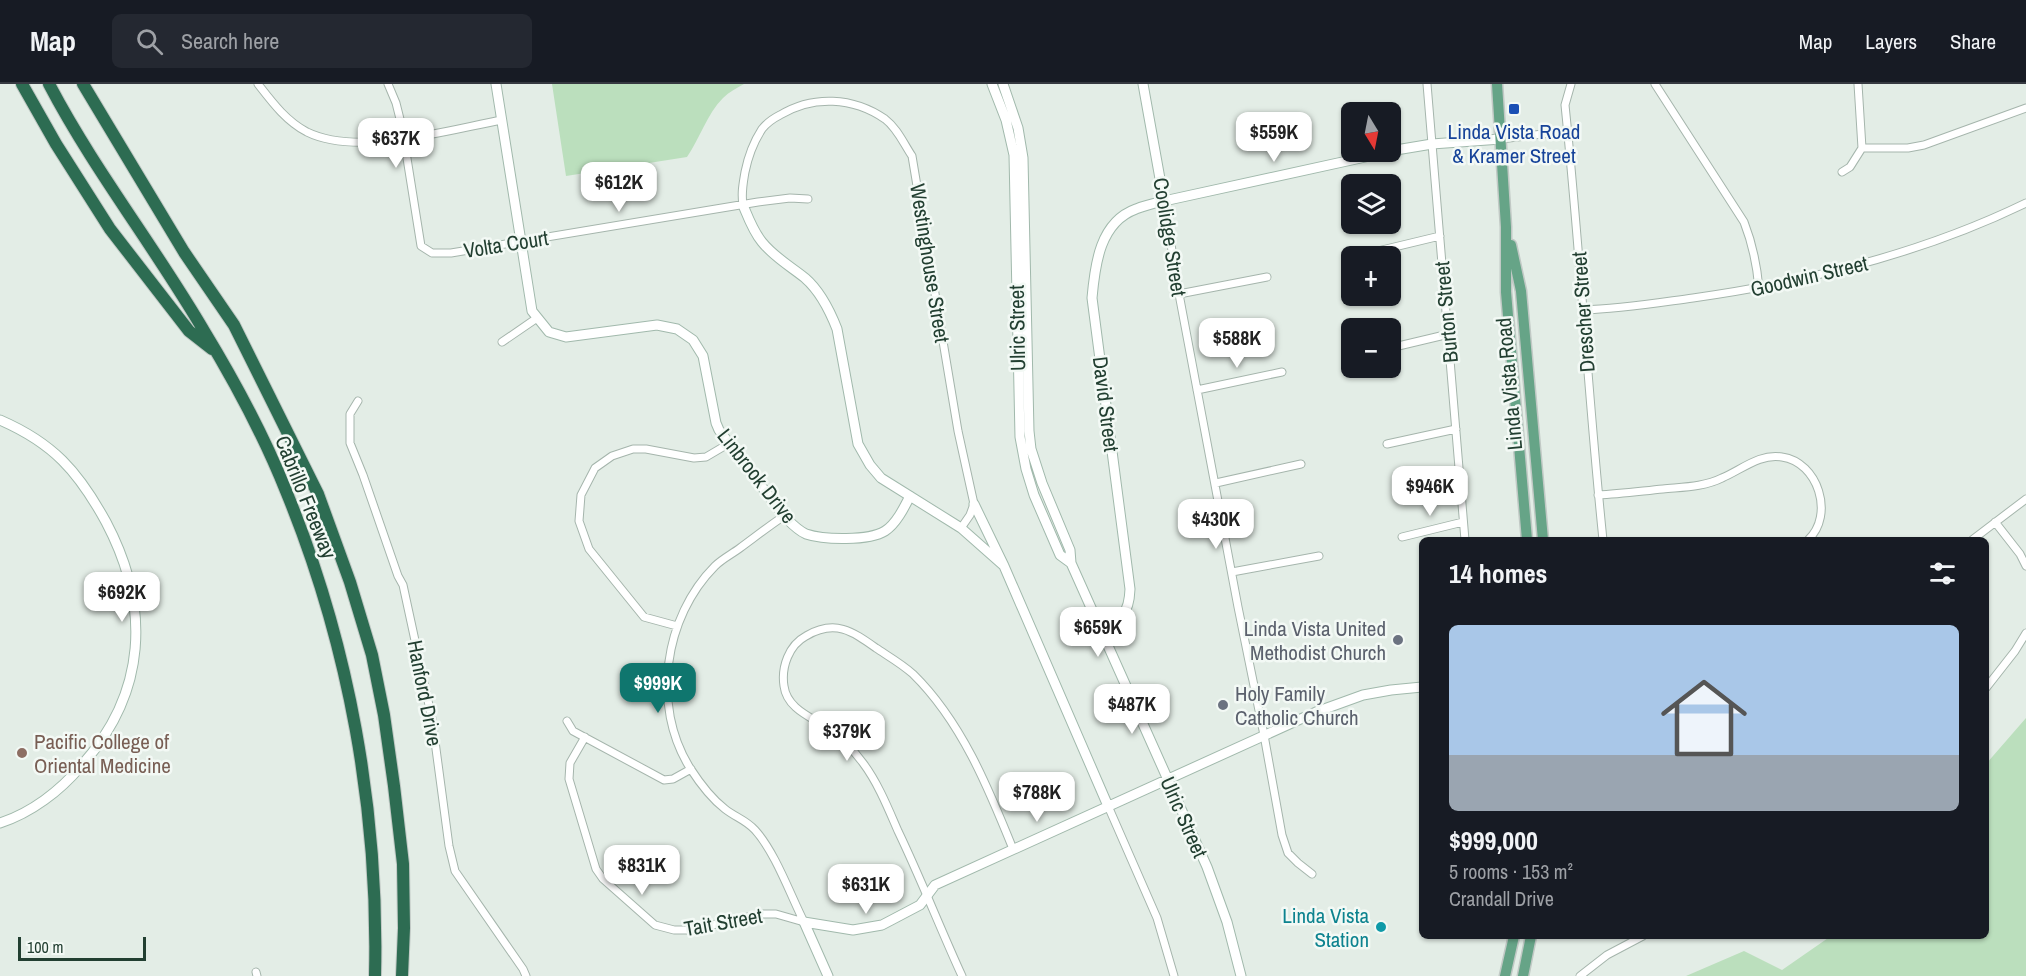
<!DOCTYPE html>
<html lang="en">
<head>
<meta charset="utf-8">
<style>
	:root { --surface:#171b24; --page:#242831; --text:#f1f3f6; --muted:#9ea1a6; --line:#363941; --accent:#0f766e }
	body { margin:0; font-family:"Archivo Narrow",sans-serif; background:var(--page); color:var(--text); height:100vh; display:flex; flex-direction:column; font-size:22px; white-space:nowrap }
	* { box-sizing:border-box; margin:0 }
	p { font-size:20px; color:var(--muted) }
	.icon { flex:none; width:33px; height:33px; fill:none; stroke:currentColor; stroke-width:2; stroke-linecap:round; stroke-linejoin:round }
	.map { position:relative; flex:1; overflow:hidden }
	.panel { position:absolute; left:1419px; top:453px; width:570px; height:402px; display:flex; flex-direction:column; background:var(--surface); border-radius:9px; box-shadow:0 2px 4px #0004 }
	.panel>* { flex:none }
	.needle { width:39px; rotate:170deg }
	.fabs { position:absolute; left:1341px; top:18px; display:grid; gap:12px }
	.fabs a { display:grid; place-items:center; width:60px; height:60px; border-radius:9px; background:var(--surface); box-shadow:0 2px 4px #0004; font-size:30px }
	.scale { position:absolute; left:18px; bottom:15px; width:128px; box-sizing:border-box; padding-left:6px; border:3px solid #223f31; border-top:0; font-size:16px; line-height:21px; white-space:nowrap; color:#223f31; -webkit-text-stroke:4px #f3f9f5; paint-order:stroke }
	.price { position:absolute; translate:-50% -51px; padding:0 14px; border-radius:12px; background:#fff; color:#222; font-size:20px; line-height:39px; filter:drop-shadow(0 2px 3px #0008) }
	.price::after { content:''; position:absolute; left:50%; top:36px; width:18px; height:14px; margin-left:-9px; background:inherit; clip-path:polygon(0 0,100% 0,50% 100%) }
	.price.selected { background:var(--accent); color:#fff }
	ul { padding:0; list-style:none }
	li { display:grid; align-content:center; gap:12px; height:318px; padding:0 30px }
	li+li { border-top:2px solid var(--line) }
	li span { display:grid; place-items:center; height:186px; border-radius:9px; color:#555 }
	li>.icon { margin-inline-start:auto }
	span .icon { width:108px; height:108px; fill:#fffc; stroke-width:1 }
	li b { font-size:26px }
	h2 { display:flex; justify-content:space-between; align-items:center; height:72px; padding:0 30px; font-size:26px }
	header { display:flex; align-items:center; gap:36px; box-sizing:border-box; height:84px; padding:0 30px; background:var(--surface); border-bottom:2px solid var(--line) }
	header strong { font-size:28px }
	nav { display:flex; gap:33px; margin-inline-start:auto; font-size:21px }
	.search { width:420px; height:54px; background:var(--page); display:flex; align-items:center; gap:15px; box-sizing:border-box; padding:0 21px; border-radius:9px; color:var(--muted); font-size:22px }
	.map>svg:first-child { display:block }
	.green { fill:#bbdfbd }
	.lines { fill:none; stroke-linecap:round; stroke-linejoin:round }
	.street-casing { stroke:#a5b5ac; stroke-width:9 }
	.secondary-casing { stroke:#a1b9ac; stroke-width:11 }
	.primary-casing { stroke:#c1c9c5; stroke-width:13 }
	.highway-casing { stroke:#c1c9c5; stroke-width:14 }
	.street { stroke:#fff; stroke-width:7 }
	.secondary { stroke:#fff; stroke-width:9 }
	.primary { stroke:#66a487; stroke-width:10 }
	.highway { stroke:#2d6c52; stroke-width:12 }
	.transit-dot { fill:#1a4fb4; stroke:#f3f9f5; stroke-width:2 }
	.worship-dot { fill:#6b7280; stroke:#f3f9f5; stroke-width:2 }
	.education-dot { fill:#8d6e63; stroke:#f3f9f5; stroke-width:2 }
	.culture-dot { fill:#0f9aa8; stroke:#f3f9f5; stroke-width:2 }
	.labels { text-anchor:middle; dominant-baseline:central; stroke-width:5; stroke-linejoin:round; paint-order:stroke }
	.transit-label { font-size:21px; fill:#164399; stroke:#f3f9f5 }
	.street-label { font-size:21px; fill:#223f31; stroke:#f3f9f5 }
	.worship-label { font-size:21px; fill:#5b616d; stroke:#f3f9f5; text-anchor:end }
	.education-label { font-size:21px; fill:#785e54; stroke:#f3f9f5; text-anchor:start }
	.culture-label { font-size:21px; fill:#0d838f; stroke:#f3f9f5; text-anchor:end }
</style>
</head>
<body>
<header>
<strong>Map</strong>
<div class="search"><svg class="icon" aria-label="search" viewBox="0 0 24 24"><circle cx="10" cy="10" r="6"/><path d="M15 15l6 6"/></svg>Search here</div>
<nav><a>Map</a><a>Layers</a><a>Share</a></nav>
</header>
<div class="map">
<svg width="2026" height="892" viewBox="0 0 2026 892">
	<rect width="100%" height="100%" fill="#e3ede6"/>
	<path class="green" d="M552,0H744C737,4 729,8 723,14C707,30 700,54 687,73L566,92Z
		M2026,634V892H1686L1744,867L1782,886L1831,852H1986V680Z"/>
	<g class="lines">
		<defs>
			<path id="street" d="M258,0C272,18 286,37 307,48C358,73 448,46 502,36
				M388,0L396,19L402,43L421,162L432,169H451L758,118L790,114L808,115
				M1427,0L1465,456
				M1571,0L1565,21C1580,166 1588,311 1603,456
				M1655,0L1744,138C1753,161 1757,181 1759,205
				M1501,55L1567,47
				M1862,64H1908L1924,61L2026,24
				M1842,88L1850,83L1862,64L1858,0
				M1164,117L1179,210L1238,523L1264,651L1282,751L1288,769L1298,779L1312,790
				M743,121C741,109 743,100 745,88C748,73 753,59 762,45C766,40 774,34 780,31C813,11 853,13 885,35C897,44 904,60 912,72L958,347L974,420L970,431L961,444
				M1357,172L1440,152
				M1348,175L1352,174
				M1179,210L1267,193
				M1583,226C1620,225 1656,219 1693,214C1807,198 1921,170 2026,119
				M502,258L537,234
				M1390,264L1449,250
				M1197,306L1282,288
				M358,317L350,330V359L363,391L398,492L403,501L432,635L449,762L455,787L523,885L526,892
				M1387,360L1456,345
				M1216,399L1301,380
				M1598,411C1620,410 1642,407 1663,405C1682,403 1704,403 1722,394C1741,386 1760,369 1782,373C1818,378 1835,431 1808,456
				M784,432C769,442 755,453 740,464C732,470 722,475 715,482C664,533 651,622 690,684C699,698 712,715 725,725C735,733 746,736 755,746C775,768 790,810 804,838
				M1995,438L2020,470L2026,482
				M1402,453L1463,438
				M1972,456L2026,415
				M1232,488L1319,472
				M677,542L644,533L589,465L579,437L581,411L595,384L612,372L633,365H646L694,374L706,373L728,360
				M1986,604L2015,567L2026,549
				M567,637L573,647L664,696L673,695L691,685
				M585,653L570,679L569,695L596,785L603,795L655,841L674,846H689L762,830H776L804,838
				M1108,722L1157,834L1174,892
				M256,888L257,892
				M962,892C940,844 921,795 898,747C888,724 878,699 863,679C854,667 844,655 832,647C814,634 787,626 784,602C781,583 789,561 806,552C835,535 852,547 876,564C888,572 902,580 913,590C961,637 988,703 1013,765
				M1580,892L1607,871L1643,852"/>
			<path id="secondary" d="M496,0L532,227L549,248L566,253L657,241L677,245L693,256L703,272L716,339L719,346L784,432C791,439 797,446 806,450C824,456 869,457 885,447C896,440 904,424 910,412
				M992,0L1006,36L1014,71L1020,353L1026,385L1034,411L1060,471L1071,479
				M1003,0L1018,44L1023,74L1029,347L1031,365L1042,399L1070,466L1071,479L1207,783L1227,838L1241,892
				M1143,0L1164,117
				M1390,67L1432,60L1501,55
				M743,121C748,133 753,147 762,158C774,173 790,182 805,194C820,207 830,227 837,245L858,360L870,381L881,394L961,444L1004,482
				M0,336C53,359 78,387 106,438C151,523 147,609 81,682C60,707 31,729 0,739
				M974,420L1004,482L1108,722
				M1099,542C1122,534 1129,531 1130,505L1092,214C1095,180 1100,138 1136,125C1145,121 1155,119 1164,117L1388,68
				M804,838L853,846L882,841L920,821L935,801L1316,628L1363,611L1391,606L1422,603
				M804,838L828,892"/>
			<path id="primary" d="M1497,0L1506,143V208L1527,456
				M1511,161L1521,207L1543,456
				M1505,892L1514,852
				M1523,892L1531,852"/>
			<path id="highway" d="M22,0L56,60L110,145L189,247L212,265
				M49,0C94,86 155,163 204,247C235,298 264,352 286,407C349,560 379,727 375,892
				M83,0L184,168L234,241L318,410L350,498L372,571L384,631L394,702L403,780L404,844L402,892"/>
		</defs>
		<use href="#street" class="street-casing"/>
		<use href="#secondary" class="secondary-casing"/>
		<use href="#primary" class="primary-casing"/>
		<use href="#highway" class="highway-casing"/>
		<use href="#street" class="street"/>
		<use href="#secondary" class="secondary"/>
		<use href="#primary" class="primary"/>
		<use href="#highway" class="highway"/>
	</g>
	<rect class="transit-dot" x="1508" y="19" width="12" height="12" rx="3"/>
	<g class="worship-dot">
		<circle cx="1398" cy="556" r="6"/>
		<circle cx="1223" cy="621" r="6"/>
	</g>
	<circle class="education-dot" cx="22" cy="669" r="6"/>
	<circle class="culture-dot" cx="1381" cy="843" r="6"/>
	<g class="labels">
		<g class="transit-label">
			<text x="1514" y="47">Linda Vista Road<tspan x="1514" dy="24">&amp; Kramer Street</tspan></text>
		</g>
		<g class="street-label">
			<text transform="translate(1170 153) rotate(81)">Coolidge Street</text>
			<text transform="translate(506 160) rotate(-9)">Volta Court</text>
			<text transform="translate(930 179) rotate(81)">Westinghouse Street</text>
			<text transform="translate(1809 192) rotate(-13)">Goodwin Street</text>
			<text transform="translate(1446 228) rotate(-95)">Burton Street</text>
			<text transform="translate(1583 228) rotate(-94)">Drescher Street</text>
			<text transform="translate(1017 244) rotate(-91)">Ulric Street</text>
			<text transform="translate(1509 300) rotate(-95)">Linda Vista Road</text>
			<text transform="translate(1106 320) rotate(83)">David Street</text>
			<text transform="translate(757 392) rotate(52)">Linbrook Drive</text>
			<text transform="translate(306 413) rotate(68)">Cabrillo Freeway</text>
			<text transform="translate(425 609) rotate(79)">Hanford Drive</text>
			<text transform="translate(1184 733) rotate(66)">Ulric Street</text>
			<text transform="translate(723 838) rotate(-10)">Tait Street</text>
		</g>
		<g class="worship-label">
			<text x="1386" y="544">Linda Vista United<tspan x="1386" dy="24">Methodist Church</tspan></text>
			<text x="1235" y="609" text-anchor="start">Holy Family<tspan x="1235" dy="24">Catholic Church</tspan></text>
		</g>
		<g class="education-label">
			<text x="34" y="657">Pacific College of<tspan x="34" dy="24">Oriental Medicine</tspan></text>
		</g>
		<g class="culture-label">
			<text x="1369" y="831">Linda Vista<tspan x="1369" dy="24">Station</tspan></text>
		</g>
	</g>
</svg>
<div class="fabs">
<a><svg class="needle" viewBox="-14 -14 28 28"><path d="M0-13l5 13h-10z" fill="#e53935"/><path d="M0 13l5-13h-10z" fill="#9ea1a6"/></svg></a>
<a><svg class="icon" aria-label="layers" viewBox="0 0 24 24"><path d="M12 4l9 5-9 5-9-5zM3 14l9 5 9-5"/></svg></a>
<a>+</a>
<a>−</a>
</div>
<div class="scale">100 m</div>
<b class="price" style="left:1274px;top:79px">$559K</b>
<b class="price" style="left:396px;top:85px">$637K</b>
<b class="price" style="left:619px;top:129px">$612K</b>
<b class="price" style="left:1237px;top:285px">$588K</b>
<b class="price" style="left:1430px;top:433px">$946K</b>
<b class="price" style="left:1216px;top:466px">$430K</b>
<b class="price" style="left:122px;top:539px">$692K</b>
<b class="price" style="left:1098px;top:574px">$659K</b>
<b class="price selected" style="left:658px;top:630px">$999K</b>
<b class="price" style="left:1132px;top:651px">$487K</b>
<b class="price" style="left:847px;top:678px">$379K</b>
<b class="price" style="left:1037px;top:739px">$788K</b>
<b class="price" style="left:642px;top:812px">$831K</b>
<b class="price" style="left:866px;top:831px">$631K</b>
<section class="panel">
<h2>14 homes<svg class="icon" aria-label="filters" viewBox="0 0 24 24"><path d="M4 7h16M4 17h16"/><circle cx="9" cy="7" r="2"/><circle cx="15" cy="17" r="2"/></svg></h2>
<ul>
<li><span style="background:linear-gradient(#a9c7e8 70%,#9aa5b1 0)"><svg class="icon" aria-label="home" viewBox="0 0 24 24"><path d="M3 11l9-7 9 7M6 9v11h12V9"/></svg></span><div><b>$999,000</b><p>5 rooms · 153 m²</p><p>Crandall Drive</p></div></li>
</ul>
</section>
</div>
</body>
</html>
